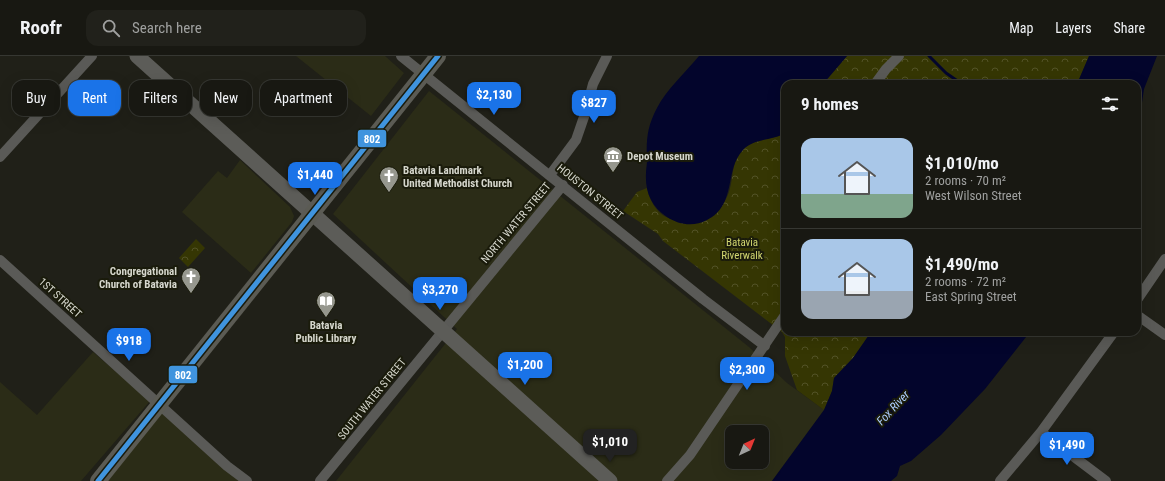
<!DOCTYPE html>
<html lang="en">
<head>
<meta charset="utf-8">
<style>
	:root { --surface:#181812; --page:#21211b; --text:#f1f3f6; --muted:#9fa09f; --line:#363732; --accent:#1a73e8 }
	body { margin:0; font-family:"Roboto Condensed",sans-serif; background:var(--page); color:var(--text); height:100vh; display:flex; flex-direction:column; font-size:15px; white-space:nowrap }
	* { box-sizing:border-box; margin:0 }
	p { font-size:13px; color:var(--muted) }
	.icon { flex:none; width:22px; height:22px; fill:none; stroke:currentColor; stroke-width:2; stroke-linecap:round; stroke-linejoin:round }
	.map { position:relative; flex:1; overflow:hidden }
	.panel { position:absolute; left:781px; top:24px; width:360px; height:256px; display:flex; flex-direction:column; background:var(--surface); border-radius:12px; box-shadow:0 4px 16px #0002,0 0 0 1px var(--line) }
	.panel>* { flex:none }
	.hud { position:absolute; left:12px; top:24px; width:380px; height:36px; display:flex; gap:8px }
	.needle { width:26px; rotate:43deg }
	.tools { position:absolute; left:725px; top:369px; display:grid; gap:8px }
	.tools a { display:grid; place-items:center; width:44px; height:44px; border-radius:8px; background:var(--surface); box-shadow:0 4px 16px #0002,0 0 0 1px var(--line); font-size:20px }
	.price { position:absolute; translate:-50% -34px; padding:0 9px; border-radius:8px; background:var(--accent); color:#fff; font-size:13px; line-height:26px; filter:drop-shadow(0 1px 2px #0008) }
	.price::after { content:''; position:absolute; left:50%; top:24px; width:12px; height:9px; margin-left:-6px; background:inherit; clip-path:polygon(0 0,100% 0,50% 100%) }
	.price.active { background:#222; color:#fff }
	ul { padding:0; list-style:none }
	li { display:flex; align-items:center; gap:12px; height:100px; padding:0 20px }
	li+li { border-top:1px solid var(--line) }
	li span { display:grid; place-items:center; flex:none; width:112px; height:80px; border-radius:12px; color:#555 }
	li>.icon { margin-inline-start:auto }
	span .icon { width:48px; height:48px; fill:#fffc; stroke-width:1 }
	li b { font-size:17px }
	h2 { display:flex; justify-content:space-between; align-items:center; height:48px; padding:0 20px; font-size:17px }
	.chip { padding:0 14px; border-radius:12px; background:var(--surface); box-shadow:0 4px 16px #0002,0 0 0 1px var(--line); font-size:14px; line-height:36px }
	.chip.active { background:var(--accent); color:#fff }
	header { display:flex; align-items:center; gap:24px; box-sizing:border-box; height:56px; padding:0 20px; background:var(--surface); border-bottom:1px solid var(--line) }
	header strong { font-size:19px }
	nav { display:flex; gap:22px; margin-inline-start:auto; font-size:14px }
	.search { width:280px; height:36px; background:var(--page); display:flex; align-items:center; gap:10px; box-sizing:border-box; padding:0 14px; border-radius:12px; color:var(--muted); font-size:15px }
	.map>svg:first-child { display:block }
	.built { fill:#2b2c17; fill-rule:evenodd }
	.park { fill:url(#park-crowns) }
	.water { fill:#03052c }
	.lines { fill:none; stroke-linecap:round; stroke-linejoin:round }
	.stream { stroke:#03052c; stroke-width:3 }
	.minor { stroke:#5a5a57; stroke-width:10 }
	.secondary { stroke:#5c5c58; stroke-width:15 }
	.primary { stroke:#5b5b54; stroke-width:16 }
	.bus-1-casing { stroke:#1a1b0b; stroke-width:8 }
	.bus-1 { stroke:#4094de; stroke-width:5 }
	.labels { text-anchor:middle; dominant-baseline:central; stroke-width:4; stroke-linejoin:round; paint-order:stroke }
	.poi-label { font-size:11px; font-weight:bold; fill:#d6d7cd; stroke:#1a1b0b; text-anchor:start }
	.street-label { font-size:11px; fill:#d6d7cd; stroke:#1a1b0b }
	.park-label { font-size:11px; fill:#d0d46f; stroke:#1a1b0b }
	.water-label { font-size:12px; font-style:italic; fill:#adcefd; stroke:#1a1b0b }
	.line-badge { stroke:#1a1b0b; stroke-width:1.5 }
	.badge-label { font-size:11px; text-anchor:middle; font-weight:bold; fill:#fff }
</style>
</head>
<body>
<header>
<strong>Roofr</strong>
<div class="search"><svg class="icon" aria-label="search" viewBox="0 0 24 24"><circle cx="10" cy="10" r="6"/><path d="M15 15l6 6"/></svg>Search here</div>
<nav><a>Map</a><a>Layers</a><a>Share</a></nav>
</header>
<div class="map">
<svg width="1165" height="425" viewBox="0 0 1165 425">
	<defs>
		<pattern id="park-crowns" width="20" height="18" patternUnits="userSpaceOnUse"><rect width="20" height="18" fill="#353603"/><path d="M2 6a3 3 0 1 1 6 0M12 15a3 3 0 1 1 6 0" fill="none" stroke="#525227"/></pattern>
	</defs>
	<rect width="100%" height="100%" fill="#202018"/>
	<path class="built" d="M296,0H385L404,17L371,60Z
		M429,35L749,291L787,327L824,354L772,425H336L457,273L333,158ZM732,376H762V406H732Z
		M240,104L290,151L294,160L292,166L251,217L182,156L218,115L227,122Z
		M93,296L150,345L81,425H0V326L37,359Z
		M161,354L244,425H103Z"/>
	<path class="park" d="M847,0H1089L1077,28H823Z
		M785,77V276H871L853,302L834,322L832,335L824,354L797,334L785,300V281L782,276L663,185L658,178L623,155L637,136L647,132C649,143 657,159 669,162C677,164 705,160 714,160C720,153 726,145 729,136C734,121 731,104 744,92C755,83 772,84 785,77Z
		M196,183L205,192L188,211L179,202Z"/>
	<path class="water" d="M699,0H847L823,28H785V77C772,85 754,82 743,94C724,114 737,149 707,164C694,171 679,169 667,161C651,150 645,136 646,117C646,113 647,108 647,105C646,84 647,71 657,52C666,34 686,16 699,0Z
		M1089,0H1157L1144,33L1140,60L1137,66V28H1077Z
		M871,276H1030L985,333L941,379L911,405L900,410L897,420L891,425H772L824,354L832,335L834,322L853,302Z"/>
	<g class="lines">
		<path class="stream" d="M929,0L946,17L962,28"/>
		<path class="minor" d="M401,0L703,243L765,290
			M875,28L886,13L899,0
			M0,101L92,0
			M550,119L576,84L585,58L593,28L607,0
			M0,204L227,410L247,425
			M1137,244L1165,203
			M1137,259L1165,279
			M1041,376L1106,425
			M320,425L563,129
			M667,425L690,399L785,259
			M1000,425L1041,376L1114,276"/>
		<path class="secondary" d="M137,0L610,425"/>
		<path class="primary" d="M98,425L438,0"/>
		<defs>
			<path id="bus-1" d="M98,425L438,0"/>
		</defs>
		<use href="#bus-1" class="bus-1-casing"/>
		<use href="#bus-1" class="bus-1"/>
	</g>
	<defs>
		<symbol id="museum-pin" viewBox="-11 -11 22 30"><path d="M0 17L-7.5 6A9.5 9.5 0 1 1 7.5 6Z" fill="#96978e" stroke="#1a1b0b"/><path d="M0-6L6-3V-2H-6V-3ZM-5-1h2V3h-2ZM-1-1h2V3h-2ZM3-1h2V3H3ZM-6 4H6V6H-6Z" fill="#fff"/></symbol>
		<symbol id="church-pin" viewBox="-11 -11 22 30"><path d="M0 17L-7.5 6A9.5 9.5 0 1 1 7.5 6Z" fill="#96978e" stroke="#1a1b0b"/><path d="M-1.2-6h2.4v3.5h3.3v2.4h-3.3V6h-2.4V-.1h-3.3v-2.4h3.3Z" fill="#fff"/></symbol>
		<symbol id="library-pin" viewBox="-11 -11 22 30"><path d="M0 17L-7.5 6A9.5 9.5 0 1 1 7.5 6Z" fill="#96978e" stroke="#1a1b0b"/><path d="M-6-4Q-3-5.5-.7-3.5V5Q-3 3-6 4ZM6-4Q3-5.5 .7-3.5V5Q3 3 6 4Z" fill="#fff"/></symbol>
	</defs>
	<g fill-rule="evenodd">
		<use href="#museum-pin" x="602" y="89" width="22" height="30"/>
		<use href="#church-pin" x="378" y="109" width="22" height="30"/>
		<use href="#church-pin" x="180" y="210" width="22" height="30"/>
		<use href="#library-pin" x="315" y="234" width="22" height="30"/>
	</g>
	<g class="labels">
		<g class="poi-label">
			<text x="627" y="100">Depot Museum</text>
			<text x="403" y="114">Batavia Landmark<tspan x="403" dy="13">United Methodist Church</tspan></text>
			<text x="177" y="215" text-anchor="end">Congregational<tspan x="177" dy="13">Church of Batavia</tspan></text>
			<text x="326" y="269" text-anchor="middle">Batavia<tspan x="326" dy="13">Public Library</tspan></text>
		</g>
		<g class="street-label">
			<text transform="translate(590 136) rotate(39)">HOUSTON STREET</text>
			<text transform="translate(516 167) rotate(-50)">NORTH WATER STREET</text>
			<text transform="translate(60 242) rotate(42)">1ST STREET</text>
			<text transform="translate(372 343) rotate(-51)">SOUTH WATER STREET</text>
		</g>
		<g class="park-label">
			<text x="742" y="186">Batavia<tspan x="742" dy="13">Riverwalk</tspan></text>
		</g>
		<g class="water-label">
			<text transform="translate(893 352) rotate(-47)">Fox River</text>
		</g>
	</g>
	<g class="line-badge">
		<rect x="357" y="73" width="30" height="19" rx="4" fill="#4094de"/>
		<rect x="168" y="309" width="30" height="19" rx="4" fill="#4094de"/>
	</g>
	<g class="badge-label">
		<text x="372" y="87">802</text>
		<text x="183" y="323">802</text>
	</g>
</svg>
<div class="tools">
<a><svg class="needle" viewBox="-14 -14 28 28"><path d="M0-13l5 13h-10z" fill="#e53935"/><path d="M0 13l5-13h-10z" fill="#9fa09f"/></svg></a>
</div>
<b class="price" style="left:494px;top:60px">$2,130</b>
<b class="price" style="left:594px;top:68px">$827</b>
<b class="price" style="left:315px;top:140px">$1,440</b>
<b class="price" style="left:440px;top:255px">$3,270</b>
<b class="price" style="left:129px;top:306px">$918</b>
<b class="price" style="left:525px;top:330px">$1,200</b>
<b class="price" style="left:747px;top:335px">$2,300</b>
<b class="price active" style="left:610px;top:407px">$1,010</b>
<b class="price" style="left:1067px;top:410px">$1,490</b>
<div class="hud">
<a class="chip">Buy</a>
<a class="chip active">Rent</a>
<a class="chip">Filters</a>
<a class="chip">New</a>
<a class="chip">Apartment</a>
</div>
<section class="panel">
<h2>9 homes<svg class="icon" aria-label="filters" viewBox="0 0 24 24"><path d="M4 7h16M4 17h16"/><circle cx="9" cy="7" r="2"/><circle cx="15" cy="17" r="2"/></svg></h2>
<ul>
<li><span style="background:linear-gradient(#a9c7e8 70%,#7fa58c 0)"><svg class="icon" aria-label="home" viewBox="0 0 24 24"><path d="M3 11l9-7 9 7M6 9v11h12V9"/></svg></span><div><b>$1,010/mo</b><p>2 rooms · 70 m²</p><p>West Wilson Street</p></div></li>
<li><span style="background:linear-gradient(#a9c7e8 65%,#9aa5b1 0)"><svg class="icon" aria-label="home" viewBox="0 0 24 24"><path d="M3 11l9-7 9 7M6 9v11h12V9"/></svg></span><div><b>$1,490/mo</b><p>2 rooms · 72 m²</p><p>East Spring Street</p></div></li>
</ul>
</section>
</div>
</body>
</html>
